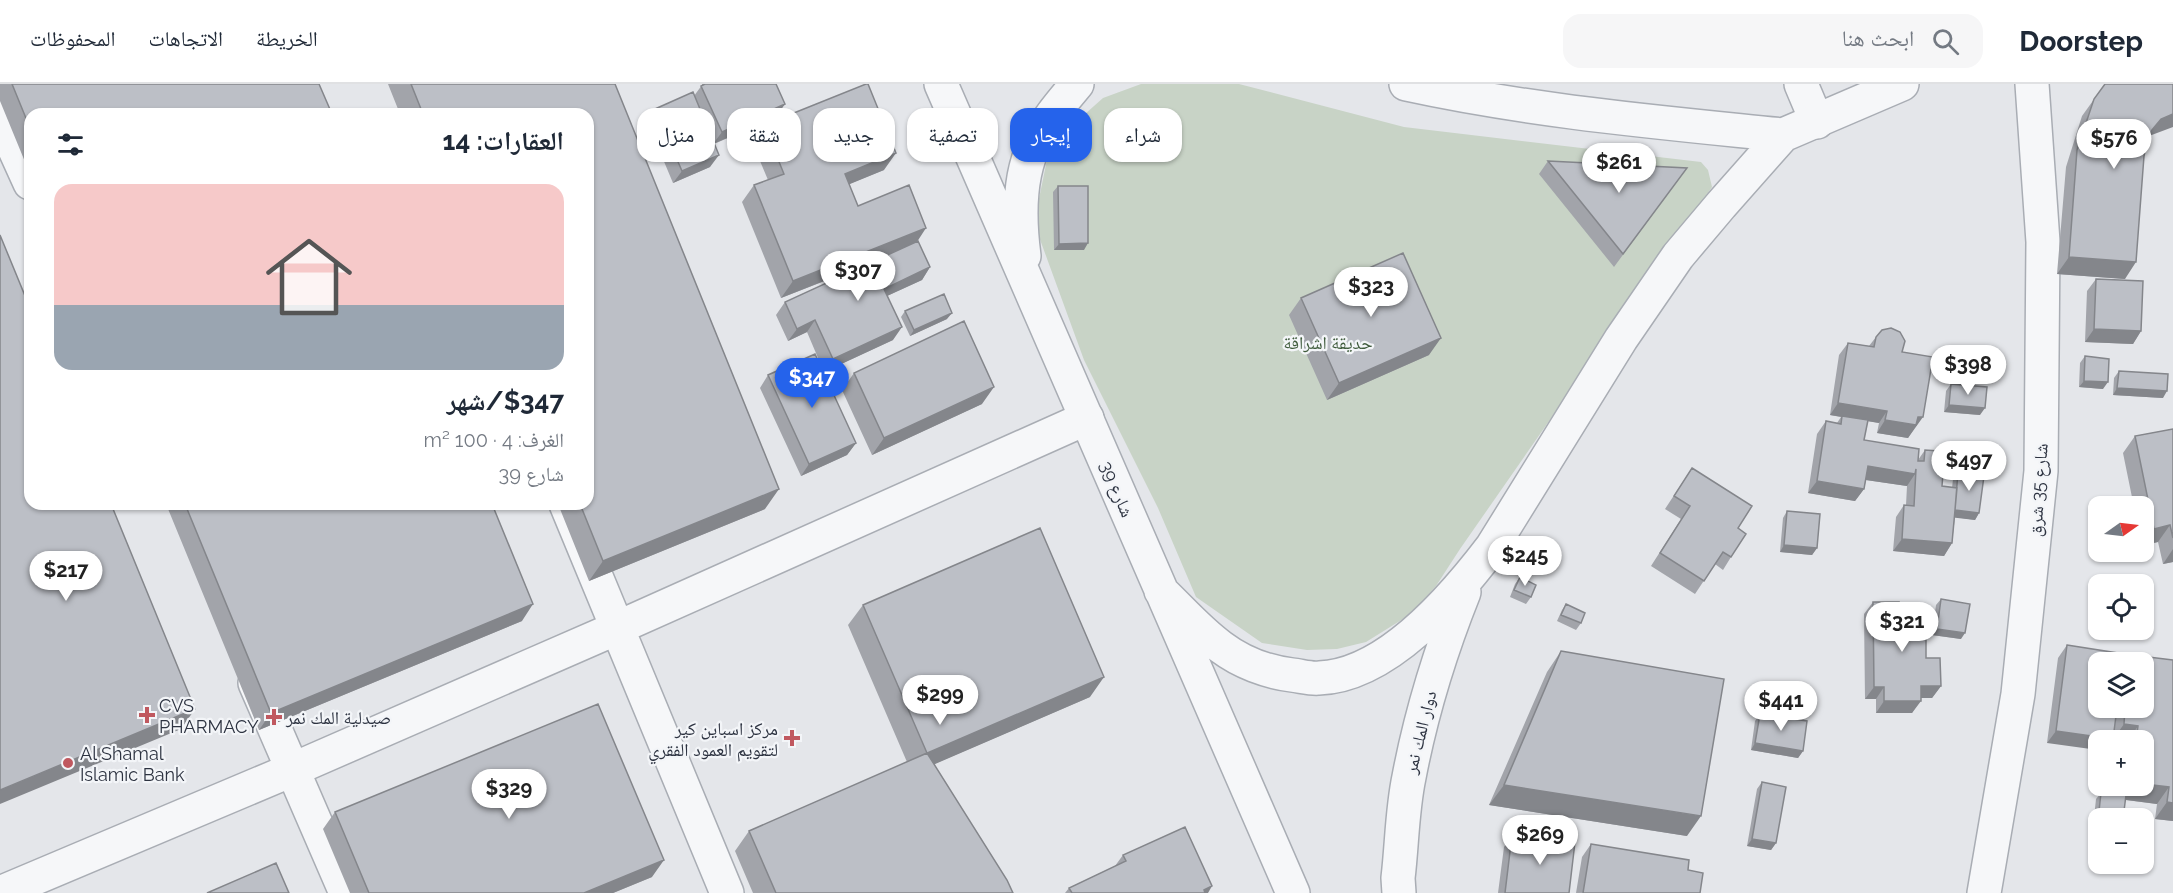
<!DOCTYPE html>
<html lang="ar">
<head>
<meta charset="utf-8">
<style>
	:root { --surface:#fff; --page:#f6f6f7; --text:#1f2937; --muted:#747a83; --line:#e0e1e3; --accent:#2563eb }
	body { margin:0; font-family:Raleway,"Noto Naskh Arabic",sans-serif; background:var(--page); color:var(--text); direction:rtl; height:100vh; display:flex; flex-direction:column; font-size:22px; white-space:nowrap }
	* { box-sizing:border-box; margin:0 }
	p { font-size:20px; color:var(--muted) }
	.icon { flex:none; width:33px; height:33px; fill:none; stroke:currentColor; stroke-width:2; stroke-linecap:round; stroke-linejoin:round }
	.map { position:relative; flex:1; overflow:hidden; direction:ltr }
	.panel { position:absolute; left:24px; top:24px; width:570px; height:402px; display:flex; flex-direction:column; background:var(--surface); border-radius:18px; box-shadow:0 2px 4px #0004; direction:rtl }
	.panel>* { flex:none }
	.hud { position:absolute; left:612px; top:24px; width:570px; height:54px; direction:rtl; display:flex; gap:12px }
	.needle { width:39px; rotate:76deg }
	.buttons { position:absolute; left:2088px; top:412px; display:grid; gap:12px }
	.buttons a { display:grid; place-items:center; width:66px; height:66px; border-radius:12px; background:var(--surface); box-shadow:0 2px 4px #0004; font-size:30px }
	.price { position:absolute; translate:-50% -51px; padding:0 14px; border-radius:21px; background:#fff; color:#222; font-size:20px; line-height:39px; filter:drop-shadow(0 2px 3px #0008) }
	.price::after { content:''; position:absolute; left:50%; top:36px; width:18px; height:14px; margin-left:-9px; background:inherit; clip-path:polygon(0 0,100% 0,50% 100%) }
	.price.current { background:var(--accent); color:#fff }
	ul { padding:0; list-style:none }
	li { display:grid; align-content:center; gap:12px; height:318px; padding:0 30px }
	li+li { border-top:2px solid var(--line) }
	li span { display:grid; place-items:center; height:186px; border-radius:18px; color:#555 }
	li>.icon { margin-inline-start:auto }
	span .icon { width:108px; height:108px; fill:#fffc; stroke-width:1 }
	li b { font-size:26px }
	h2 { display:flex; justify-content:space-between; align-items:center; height:72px; padding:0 30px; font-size:26px }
	.tag { padding:0 21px; border-radius:18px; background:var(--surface); box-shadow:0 2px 4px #0004; font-size:21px; line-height:54px }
	.tag.current { background:var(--accent); color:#fff }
	header { display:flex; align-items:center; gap:36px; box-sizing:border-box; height:84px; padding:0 30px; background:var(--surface); border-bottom:2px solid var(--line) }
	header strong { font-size:28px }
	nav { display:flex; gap:33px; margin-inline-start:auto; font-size:21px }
	.search { width:420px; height:54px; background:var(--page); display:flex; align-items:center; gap:15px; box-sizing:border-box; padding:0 21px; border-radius:18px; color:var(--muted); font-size:22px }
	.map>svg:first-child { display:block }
	.green { fill:#c8d3c6 }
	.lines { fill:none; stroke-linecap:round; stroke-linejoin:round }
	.minor-casing { stroke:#a9adb4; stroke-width:36 }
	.tertiary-casing { stroke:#a9adb4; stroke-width:36 }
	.minor { stroke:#f6f7f9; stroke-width:33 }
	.tertiary { stroke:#f6f7f9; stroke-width:33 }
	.wall { fill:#a2a4aa }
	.shaded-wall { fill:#84868b }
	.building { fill:#bcbfc6; stroke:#84868b; stroke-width:1.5 }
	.poi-dot { fill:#c0585f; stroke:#f3f5f8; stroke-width:2 }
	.labels { text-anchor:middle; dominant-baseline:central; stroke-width:4.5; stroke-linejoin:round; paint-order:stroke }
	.park-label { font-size:18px; fill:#3f5b3c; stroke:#f3f5f8 }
	.street-label { font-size:18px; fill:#2d3341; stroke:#f3f5f8 }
	.poi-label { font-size:18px; fill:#2d3341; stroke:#f3f5f8; text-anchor:start }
</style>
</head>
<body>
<header>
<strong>Doorstep</strong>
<div class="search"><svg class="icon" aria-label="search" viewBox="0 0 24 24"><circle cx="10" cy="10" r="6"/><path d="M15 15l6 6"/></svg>ابحث هنا</div>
<nav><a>الخريطة</a><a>الاتجاهات</a><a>المحفوظات</a></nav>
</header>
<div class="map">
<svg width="2173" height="809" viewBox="0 0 2173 809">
	<rect width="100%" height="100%" fill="#e4e6ea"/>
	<path class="green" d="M1141,0H1239L1404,43L1701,78L1708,86L1712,103L1460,465L1436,502L1411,530L1366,558L1337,565L1307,566L1262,559L1196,513L1158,424L1084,276L1034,139L1048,71L1076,38L1103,14Z"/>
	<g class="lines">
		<defs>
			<path id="minor" d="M1801,0L1817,38
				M0,33L30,99
				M566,420L727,809
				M255,599L346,809
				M0,809L294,685L617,544L1087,334
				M1984,809L2018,610L2041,387L2043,158L2032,0"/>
			<path id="tertiary" d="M941,0L1293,809
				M1406,0C1530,27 1657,38 1783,51
				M1024,172C1019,134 1018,91 1036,57C1046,36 1062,18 1077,0
				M1161,507C1181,526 1199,547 1221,563C1241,578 1267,588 1292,591C1301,592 1311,595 1319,594C1387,592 1454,513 1492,463L1621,255L1678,172L1721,121L1783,51L1902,0
				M1399,809L1398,794C1402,761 1402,726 1409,693C1421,630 1440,568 1464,508"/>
		</defs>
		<use href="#minor" class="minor-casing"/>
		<use href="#tertiary" class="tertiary-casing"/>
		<use href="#minor" class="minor"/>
		<use href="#tertiary" class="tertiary"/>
	</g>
	<path class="wall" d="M0,0H319L30,30V90L0,17Z
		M388,0H615L765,425L589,497L558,420H588V30H400Z
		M702,0H776V33L714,60L710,83L673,99L647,37L655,25L694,12L702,1Z
		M2105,0L2150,52L2144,72L2125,195L2057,190L2066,83L2082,32Z
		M764,41L884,86L849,100L858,122L917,158L930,183L922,196L887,212L893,256L824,288L807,248L788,257L776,231L785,218L876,177L781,214L742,118L754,101L768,96L752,58Z
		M1548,77L1678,96L1614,183L1539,90Z
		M1058,102L1084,166H1054L1053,108Z
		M2096,195L2141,247L2133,260L2085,258L2087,207Z
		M1301,214L1429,271L1327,316L1289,231Z
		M905,227L947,235L910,252L901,233Z
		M1876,253L1902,268L1914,346H1913L1908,354L1877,349L1879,339L1868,337L1864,356L1918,376L1925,366L1938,377L1942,402L1952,404L1953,395L1958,388L1979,429L1975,436L1955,433L1952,459L1944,472L1893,467L1896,433L1904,421H1906L1907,402L1866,396L1864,405L1855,417L1808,409L1817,350L1826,337L1837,339L1841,333L1830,331L1839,271L1848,259L1869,262Z
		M2085,272L2103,305L2079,303L2080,279Z
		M2119,287L2163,314L2113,311L2114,294Z
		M854,289L982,320L872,371L842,306Z
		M768,291L856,359L847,371L801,392L760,304Z
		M1951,300L1980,331L1944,328L1946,307Z
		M2173,345V478L2163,480L2158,458L2144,461V423H2134L2123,369L2135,352Z
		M1692,384L1738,444L1731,473L1723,486L1715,480L1695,510L1651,482L1681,435L1665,425Z
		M166,420H492L522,537L259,646Z
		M1787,427L1817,464L1812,471L1780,468L1783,434Z
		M1520,493L1531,513L1526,520L1510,513L1515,500Z
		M1941,515L1961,555L1932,551L1936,521Z
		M1873,518L1898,524L1941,602L1932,614H1921L1912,629H1876V615H1865L1864,530Z
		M1566,520L1581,539L1576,546L1557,537L1562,526Z
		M863,521L1090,613L934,680L1013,809H753L735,767L749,747L907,678L848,541Z
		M2067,561L2098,624H2144V579H2126L2132,571L2173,576V737L2155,735L2157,720L2126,716L2098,753L2092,752L2096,715L2101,709L2120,710L2121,702H2144V657H2112V656L2111,657L2047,659L2058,574Z
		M1561,567L1687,752L1489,721L1547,588Z
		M1760,630L1803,667L1798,674L1751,666L1755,637Z
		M1762,698L1776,759L1771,766L1747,762L1757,705Z
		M335,728L652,793L613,809H350L323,745Z
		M1512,751L1569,809H1498L1504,763Z
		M1591,760L1688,786L1700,809H1576L1582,773Z
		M1123,771L1208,809H1065L1069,804L1115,782Z"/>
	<path class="shaded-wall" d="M785,20L776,33L713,60L722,48Z
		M2173,30V43L2149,52L2152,46L2161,35Z
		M896,69L884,86L833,107L845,90Z
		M719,71L710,83L673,99L682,87Z
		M926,144L915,161L781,214L793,197Z
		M1088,159L1084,166H1054L1059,160Z
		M2069,173L2136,178L2125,195L2057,190Z
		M930,183L922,196L876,217L884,205Z
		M952,229L947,235L910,252L914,246Z
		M815,236L807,248L788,257L797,245Z
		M902,243L893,256L824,288L833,275Z
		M2094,245L2141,247L2133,260L2085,258Z
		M1441,254L1429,271L1327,316L1339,299Z
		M2084,297L2108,298L2103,305L2079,303Z
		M994,303L982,320L872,371L884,354Z
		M2117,304L2167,307L2163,314L2113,311Z
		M1838,319L1887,327L1879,339L1830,331Z
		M1949,321L1985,324L1980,331L1944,328Z
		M1918,333H1923L1908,354L1877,349L1885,336Z
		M856,359L847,371L801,392L809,380Z
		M1868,382L1915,390L1907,402L1859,395Z
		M1817,397L1864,405L1855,417L1808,409Z
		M779,405L765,425L589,497L603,477Z
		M1954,426L1979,429L1975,436L1949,433Z
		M2170,441L2158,458L2144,461V459L2154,445Z
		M1902,455L1952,459L1944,472L1893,467Z
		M1784,461L1817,464L1812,471L1780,468Z
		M2173,465V478L2163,480Z
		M533,520L522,537L259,646L271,629Z
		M1937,545L1965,549L1961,555L1932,551Z
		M1104,593L1090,613L912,690L927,669Z
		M1921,602H1941L1932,614H1912Z
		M1874,603H1884L1876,615H1865Z
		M1884,617H1921L1912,629H1876Z
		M195,625L181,645L0,720V706Z
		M2124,640L2138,642L2128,657H2112Z
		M2056,647L2113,655L2111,657H2098V666L2047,659Z
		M1755,659L1803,667L1798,674L1751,666Z
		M2144,700L2169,703L2157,720L2119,715L2129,702H2144Z
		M1504,701L1701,732L1687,752L1489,721Z
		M2167,718L2173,719V737L2155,735Z
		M2097,745L2098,746V753L2092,752Z
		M1752,755L1776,759L1771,766L1747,762Z
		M664,776L652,793L613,809H584Z
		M1212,802L1208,809H1202L1204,806Z"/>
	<path class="building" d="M12,0H319L332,30H30V44Z
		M411,0H615L779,405L603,477L580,420H588V30H423Z
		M705,0H776L785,20L722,48L701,2Z
		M866,0H868L896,69L845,90L858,122L909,101L926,144L793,197L754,101L784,90L764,41Z
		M2105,0H2173V30L2161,35L2152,46L2147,58L2144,72L2136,178L2069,173L2077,66L2094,15Z
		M693,8L719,71L682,87L655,25Z
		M1548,77L1687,84L1623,170Z
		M1058,102H1088V159L1059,160Z
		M0,151L30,224V420H111L195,625L0,706Z
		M918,157L930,183L884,205L902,243L833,275L815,236L797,245L785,218Z
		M1403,169L1441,254L1339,299L1301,214Z
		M2096,195L2143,197L2141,247L2094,245Z
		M944,210L952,229L914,246L905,227Z
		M964,237L994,303L884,354L854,289Z
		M1891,244L1900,248L1905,257L1902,268L1933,273L1923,333H1918L1916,341L1885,336L1887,327L1838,319L1848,259L1874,263L1876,253L1882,246Z
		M815,270L856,359L809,380L768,291Z
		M2085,272L2109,275L2108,298L2084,297Z
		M2119,287L2168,290L2167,307L2117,304Z
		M1951,300L1987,303L1985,324L1949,321Z
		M1842,332L1868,336L1864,356L1919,365L1918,377H1924L1925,366L1939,367L1938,377L1944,378L1942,402L1957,404L1952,459L1902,455L1904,421L1914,422L1916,385L1915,390L1868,382L1864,405L1817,397L1826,337L1841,340Z
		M2173,345V454L2170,441L2154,445L2135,352Z
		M1692,384L1752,422L1738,444L1746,450L1731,473L1723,468L1704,497L1660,469L1690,422L1674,412Z
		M1958,388L1984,392L1979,429L1955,426Z
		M185,420H492L533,520L271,629Z
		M1787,427L1820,430L1817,464L1784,461Z
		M1040,444L1104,593L927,669L1007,796L1013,809H776L749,747L927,669L863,521Z
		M1520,493L1536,501L1531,513L1514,506Z
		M1941,515L1970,520L1965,549L1937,545Z
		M1873,518H1899L1898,524H1926V574H1940L1941,602H1921V617H1884V603H1874Z
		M1566,520L1585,529L1581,539L1561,531Z
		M2067,561L2124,570L2123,579H2098V624H2117L2113,655L2056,647Z
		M1561,567L1724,595L1701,732L1504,701Z
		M2132,571L2173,576V719L2167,718L2169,703L2144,700V657H2136L2138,642L2124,640L2125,624H2144V579H2131Z
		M598,620L664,776L584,809H369L335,728Z
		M1760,630L1807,637L1803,667L1755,659Z
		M1762,698L1786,703L1776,759L1752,755Z
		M2101,709L2126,711L2123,735H2098V746L2097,745Z
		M1185,743L1212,802L1204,806L1205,809H1072L1069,804L1126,777L1123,771Z
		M1512,751L1575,758L1569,809H1505Z
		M1591,760L1689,776L1688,786L1703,789L1700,809H1583Z
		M276,779L289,809H207Z"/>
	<g class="poi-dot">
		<path d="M144 622h6v6h6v6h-6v6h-6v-6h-6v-6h6z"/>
		<path d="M271 624h6v6h6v6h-6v6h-6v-6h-6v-6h6z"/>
		<path d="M789 645h6v6h6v6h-6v6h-6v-6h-6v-6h6z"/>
		<circle cx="68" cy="679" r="6"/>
	</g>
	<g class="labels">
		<g class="park-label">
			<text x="1328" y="258">حديقة اشراقة</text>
		</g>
		<g class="street-label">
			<text transform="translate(1117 405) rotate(67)">شارع 39</text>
			<text transform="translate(2038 406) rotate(-86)">شارع 35 شرق</text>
			<text transform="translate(1420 648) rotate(-76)">دوار المك نمر</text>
		</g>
		<g class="poi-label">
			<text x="159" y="621">CVS<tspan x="159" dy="21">PHARMACY</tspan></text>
			<text x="286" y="633">صيدلية المك نمر</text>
			<text x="778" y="644" text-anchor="end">مركز اسباين كير<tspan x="778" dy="21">لتقويم العمود الفقري</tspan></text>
			<text x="80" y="669">Al Shamal<tspan x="80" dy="21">Islamic Bank</tspan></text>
		</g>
	</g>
</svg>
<div class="buttons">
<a><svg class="needle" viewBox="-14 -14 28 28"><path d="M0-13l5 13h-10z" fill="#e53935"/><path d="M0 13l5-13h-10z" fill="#747a83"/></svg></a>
<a><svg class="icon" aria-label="locate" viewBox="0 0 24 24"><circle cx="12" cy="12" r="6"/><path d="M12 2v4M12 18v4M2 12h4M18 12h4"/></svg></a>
<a><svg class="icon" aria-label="layers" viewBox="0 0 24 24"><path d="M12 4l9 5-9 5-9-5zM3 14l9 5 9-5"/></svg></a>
<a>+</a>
<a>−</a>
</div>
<b class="price" style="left:2114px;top:86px">$576</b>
<b class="price" style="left:1619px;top:110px">$261</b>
<b class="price" style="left:858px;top:218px">$307</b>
<b class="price" style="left:1371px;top:234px">$323</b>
<b class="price" style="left:1968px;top:312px">$398</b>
<b class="price current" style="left:812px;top:325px">$347</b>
<b class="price" style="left:1969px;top:408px">$497</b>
<b class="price" style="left:1525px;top:503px">$245</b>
<b class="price" style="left:66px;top:518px">$217</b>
<b class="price" style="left:1902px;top:569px">$321</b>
<b class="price" style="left:940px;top:642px">$299</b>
<b class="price" style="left:1781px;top:648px">$441</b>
<b class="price" style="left:509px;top:736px">$329</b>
<b class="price" style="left:1540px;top:782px">$269</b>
<div class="hud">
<a class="tag">شراء</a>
<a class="tag current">إيجار</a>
<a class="tag">تصفية</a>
<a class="tag">جديد</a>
<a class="tag">شقة</a>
<a class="tag">منزل</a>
</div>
<section class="panel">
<h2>العقارات: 14<svg class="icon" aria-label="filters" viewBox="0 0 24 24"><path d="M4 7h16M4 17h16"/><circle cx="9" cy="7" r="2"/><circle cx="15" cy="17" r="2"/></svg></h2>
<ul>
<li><span style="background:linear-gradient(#f6c9c9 65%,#9aa5b1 0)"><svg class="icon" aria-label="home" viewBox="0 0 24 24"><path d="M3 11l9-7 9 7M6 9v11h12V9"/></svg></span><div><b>$347/شهر</b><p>الغرف: 4 · 100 m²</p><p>شارع 39</p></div></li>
</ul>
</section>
</div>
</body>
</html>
